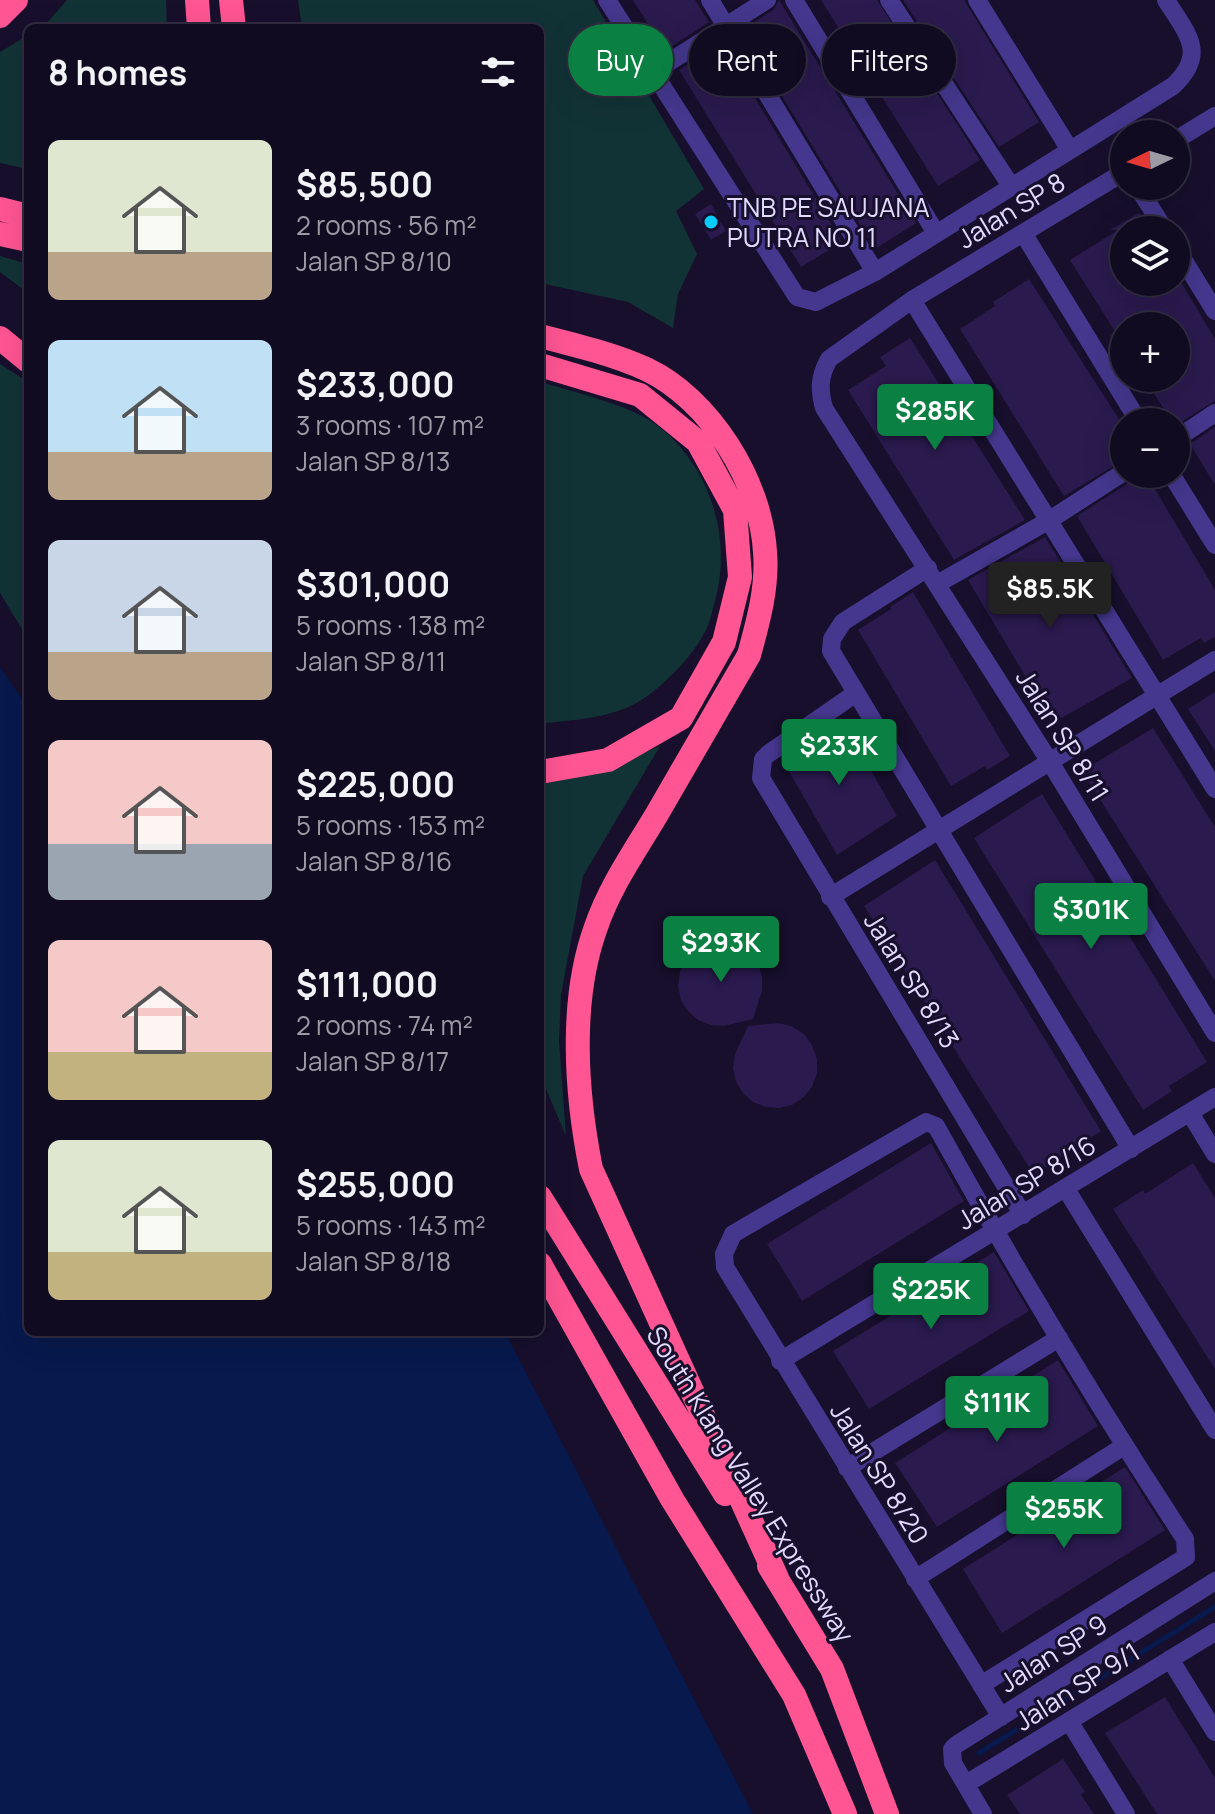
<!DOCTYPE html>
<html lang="en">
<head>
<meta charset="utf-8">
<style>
	:root { --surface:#110b21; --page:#1a142a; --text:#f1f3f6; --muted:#9c9ba5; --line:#302b3f; --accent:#0b8043 }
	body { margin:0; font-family:Manrope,sans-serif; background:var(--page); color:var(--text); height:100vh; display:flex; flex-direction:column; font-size:30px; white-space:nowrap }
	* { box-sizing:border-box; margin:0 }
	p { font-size:26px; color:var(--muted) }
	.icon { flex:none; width:44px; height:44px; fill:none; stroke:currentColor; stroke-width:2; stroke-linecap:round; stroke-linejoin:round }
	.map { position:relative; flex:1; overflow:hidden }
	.sheet { position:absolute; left:24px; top:24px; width:520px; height:1312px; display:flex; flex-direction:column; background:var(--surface); border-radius:12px; box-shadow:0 8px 32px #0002,0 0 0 2px var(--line) }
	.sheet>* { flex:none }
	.hud { position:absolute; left:568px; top:24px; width:526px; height:72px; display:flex; gap:16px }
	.needle { width:52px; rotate:265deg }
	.controls { position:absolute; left:1110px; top:120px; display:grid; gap:16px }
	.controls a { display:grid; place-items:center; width:80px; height:80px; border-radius:50%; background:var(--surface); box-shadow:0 8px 32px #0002,0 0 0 2px var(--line); font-size:40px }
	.price { position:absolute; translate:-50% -68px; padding:0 18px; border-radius:8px; background:var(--accent); color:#fff; font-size:26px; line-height:52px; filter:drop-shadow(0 2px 4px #0008) }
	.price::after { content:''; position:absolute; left:50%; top:48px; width:24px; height:18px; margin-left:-12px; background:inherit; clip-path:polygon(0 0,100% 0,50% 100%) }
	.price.active { background:#222; color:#fff }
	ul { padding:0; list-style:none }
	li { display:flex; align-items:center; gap:24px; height:200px; padding:0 24px }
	li span { display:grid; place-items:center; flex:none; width:224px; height:160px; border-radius:12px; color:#555 }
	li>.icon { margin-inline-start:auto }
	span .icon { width:96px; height:96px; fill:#fffc; stroke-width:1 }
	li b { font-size:34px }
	h2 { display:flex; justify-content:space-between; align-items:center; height:96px; padding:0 24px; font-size:34px }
	.pill { padding:0 28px; border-radius:36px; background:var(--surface); box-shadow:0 8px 32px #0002,0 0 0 2px var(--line); font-size:28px; line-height:72px }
	.pill.active { background:var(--accent); color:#fff }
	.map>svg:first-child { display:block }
	.green { fill:#123336 }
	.water { fill:#07194d }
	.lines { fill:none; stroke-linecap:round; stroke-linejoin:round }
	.stream { stroke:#07194d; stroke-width:5 }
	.building { fill:#2a1a4e }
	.minor { stroke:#44378d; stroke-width:18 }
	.highway { stroke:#ff5593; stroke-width:24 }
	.poi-dot { fill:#06cbff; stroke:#170f2c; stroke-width:3 }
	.labels { text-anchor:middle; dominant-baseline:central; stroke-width:6; stroke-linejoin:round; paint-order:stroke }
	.poi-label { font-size:26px; fill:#e2daff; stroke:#170f2c; text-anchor:start }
	.street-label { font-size:26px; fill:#e2daff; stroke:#170f2c }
</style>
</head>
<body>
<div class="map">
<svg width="1215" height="1814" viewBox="0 0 1215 1814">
	<rect width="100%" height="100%" fill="#170f2c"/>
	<path class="green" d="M67,0H166L167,28H39L46,24Z
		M298,0H593L704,189L676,211L697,254L678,294L673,328L628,302L540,283V28H302Z
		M28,35V169L0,163V52Z
		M0,256L28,264V293L0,272Z
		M0,364L28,382V639L0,593Z
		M540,382C571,391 628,405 654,423C709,463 733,536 715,601C712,611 710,622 706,630C693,655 672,677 650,694C621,717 582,719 547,723L540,721Z
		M660,746L583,876L561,995L559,1041L566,1136L540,1075V781L610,767Z"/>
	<path class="water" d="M0,667L28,708V1332H505L753,1814H0Z"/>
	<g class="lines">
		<path class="stream" d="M979,1753L1215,1607"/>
	</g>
	<path class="building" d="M633,0H695L709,22L665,51Z
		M779,0L916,223L875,249L742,30L773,10Z
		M821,0H877L980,160L938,186Z
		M903,0H964L1039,122L999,147Z
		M722,43L842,242L801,267L679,70Z
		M711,204L726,231L711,240L695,214Z
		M1139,213L1150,230H1124V282H1181L1215,339V401L1176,425V422H1172L1144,378H1176V326H1124V346L1070,260L1118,230H1110Z
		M1029,279L1124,427V460L1064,496L960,329L995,306L993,302Z
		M910,338L1025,520L954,560L848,390L886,366L880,357Z
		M1215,427V485L1190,444Z
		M1136,474H1146L1215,590V637L1204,643L1201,638L1163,660L1077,516L1130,482Z
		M1045,537L1132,678L1053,723L968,580Z
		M913,592L1010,756L987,770L985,766L951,786L858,630L891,609L890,607Z
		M1215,692V751L1188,709Z
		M841,718L897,816L837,855L782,759Z
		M1153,728L1215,827V981L1082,771Z
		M1042,794L1207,1062L1169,1086L1172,1091L1143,1110L974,838Z
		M935,860L1101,1131L1034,1175L864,906Z
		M723,941L737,944L749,952L758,963L762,977V991L753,1019L724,1026L711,1025L698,1020L688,1011L681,1000L678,986L680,972L686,959L696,949L709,943Z
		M778,1023L791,1026L804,1034L812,1045L817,1059V1073L812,1087L804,1097L792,1105L779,1108L766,1107L753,1102L743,1093L736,1082L733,1068L735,1054L748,1026Z
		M931,1143L964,1201L802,1301L767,1244Z
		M1193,1163L1215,1198V1369L1113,1209L1143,1190L1145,1194Z
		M994,1252L1029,1311L869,1409L833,1351Z
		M1058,1360L1098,1426L937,1527L895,1463Z
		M1125,1467L1165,1530L1002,1633L963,1569Z
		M1165,1697L1215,1778V1814H1157L1105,1733Z
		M1063,1759L1085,1792L1081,1795L1094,1814H1020L1007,1795Z"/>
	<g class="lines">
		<path class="minor" d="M607,0L797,297L816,302L875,272L1173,86C1208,53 1187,34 1166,0
			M710,0L875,272
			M794,0L936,233
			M889,0L1011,186
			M977,0L1070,150
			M652,73L767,0
			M1176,140L1215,116
			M1124,172L912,300L829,359C819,377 819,389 824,408L1050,762L1215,1033
			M1137,186L1165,230
			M1023,233L1139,422
			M1176,248L1215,311
			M912,300L1215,789
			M1176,439L1215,413
			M1171,474L1215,545
			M928,568L843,622L832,639L831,651L1131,1149
			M937,584L1048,521L1124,472
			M856,693L768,754L763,759L761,778L1023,1215
			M830,897L1215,660
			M1190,1113L1215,1154
			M1066,1189L1215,1430
			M780,1361L1215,1097
			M847,1468L1059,1338
			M915,1579L1124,1446
			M1170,1659L1215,1732
			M981,1685L1186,1557L1185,1539C1097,1405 1014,1267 936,1126L926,1122L733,1234L724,1254L725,1267L1001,1717
			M1069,1721L1126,1814
			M966,1784L1215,1632
			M983,1814L953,1763L952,1749L956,1745L1215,1581"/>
		<path class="highway" d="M197,0L199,28
			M231,0L234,28
			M0,16L16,0
			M0,209L28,216
			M0,234L28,240
			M540,336C575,345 613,354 646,369C710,399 761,482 765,552C768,587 758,622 749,655C718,708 688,761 657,814C635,851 610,886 596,927C569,1001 576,1094 591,1169L777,1578
			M0,338L28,361
			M540,365L640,395L698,442L735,510L740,577L724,642L681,718L608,760L540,772
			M540,1197L725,1494
			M540,1264L672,1499L794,1695L845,1814
			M769,1566L832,1669L887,1814"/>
	</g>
	<circle class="poi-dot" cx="711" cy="222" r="8"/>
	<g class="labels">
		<g class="poi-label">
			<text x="727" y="207">TNB PE SAUJANA<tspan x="727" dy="30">PUTRA NO 11</tspan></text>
		</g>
		<g class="street-label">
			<text transform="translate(1011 210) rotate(-31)">Jalan SP 8</text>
			<text transform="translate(1063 735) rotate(58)">Jalan SP 8/11</text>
			<text transform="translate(912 980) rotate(58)">Jalan SP 8/13</text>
			<text transform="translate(1026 1182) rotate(-31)">Jalan SP 8/16</text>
			<text transform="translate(880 1473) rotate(58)">Jalan SP 8/20</text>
			<text transform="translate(751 1484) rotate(58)">South Klang Valley Expressway</text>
			<text transform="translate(1053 1653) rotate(-32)">Jalan SP 9</text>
			<text transform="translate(1077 1686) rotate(-32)">Jalan SP 9/1</text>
		</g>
	</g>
</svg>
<div class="controls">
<a><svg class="needle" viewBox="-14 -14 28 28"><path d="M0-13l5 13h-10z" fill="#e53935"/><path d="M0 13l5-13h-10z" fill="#9c9ba5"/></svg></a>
<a><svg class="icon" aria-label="layers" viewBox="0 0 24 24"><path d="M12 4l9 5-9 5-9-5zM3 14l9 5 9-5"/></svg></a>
<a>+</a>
<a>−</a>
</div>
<b class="price" style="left:935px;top:452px">$285K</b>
<b class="price active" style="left:1050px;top:630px">$85.5K</b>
<b class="price" style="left:839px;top:787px">$233K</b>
<b class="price" style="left:1091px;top:951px">$301K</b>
<b class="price" style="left:721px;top:984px">$293K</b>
<b class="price" style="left:931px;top:1331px">$225K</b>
<b class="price" style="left:997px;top:1444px">$111K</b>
<b class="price" style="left:1064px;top:1550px">$255K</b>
<div class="hud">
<a class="pill active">Buy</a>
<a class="pill">Rent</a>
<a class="pill">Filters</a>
</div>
<section class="sheet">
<h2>8 homes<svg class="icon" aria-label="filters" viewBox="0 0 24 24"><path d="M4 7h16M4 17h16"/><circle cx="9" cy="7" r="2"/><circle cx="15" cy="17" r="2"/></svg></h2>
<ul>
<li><span style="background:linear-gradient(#dfe7d0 70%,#b9a48a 0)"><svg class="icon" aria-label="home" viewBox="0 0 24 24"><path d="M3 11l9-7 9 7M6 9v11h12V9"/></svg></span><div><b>$85,500</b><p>2 rooms · 56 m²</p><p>Jalan SP 8/10</p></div></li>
<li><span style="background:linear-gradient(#bfe0f5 70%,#b9a48a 0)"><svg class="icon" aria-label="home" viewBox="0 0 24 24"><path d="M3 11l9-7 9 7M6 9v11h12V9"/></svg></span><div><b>$233,000</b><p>3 rooms · 107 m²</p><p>Jalan SP 8/13</p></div></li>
<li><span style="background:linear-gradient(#c9d6e8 70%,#b9a48a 0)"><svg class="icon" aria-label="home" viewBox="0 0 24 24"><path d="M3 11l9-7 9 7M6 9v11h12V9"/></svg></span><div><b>$301,000</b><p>5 rooms · 138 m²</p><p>Jalan SP 8/11</p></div></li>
<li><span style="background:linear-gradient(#f6c9c9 65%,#9aa5b1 0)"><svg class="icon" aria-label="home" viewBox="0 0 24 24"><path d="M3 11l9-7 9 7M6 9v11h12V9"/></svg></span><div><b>$225,000</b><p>5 rooms · 153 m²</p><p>Jalan SP 8/16</p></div></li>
<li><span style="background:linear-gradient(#f6c9c9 70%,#c2b280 0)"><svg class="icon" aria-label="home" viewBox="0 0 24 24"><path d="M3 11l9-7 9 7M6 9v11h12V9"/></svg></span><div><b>$111,000</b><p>2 rooms · 74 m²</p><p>Jalan SP 8/17</p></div></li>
<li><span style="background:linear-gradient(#dfe7d0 70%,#c2b280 0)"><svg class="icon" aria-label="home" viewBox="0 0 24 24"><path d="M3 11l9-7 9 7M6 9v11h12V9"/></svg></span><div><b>$255,000</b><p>5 rooms · 143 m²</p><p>Jalan SP 8/18</p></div></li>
</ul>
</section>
</div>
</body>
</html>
